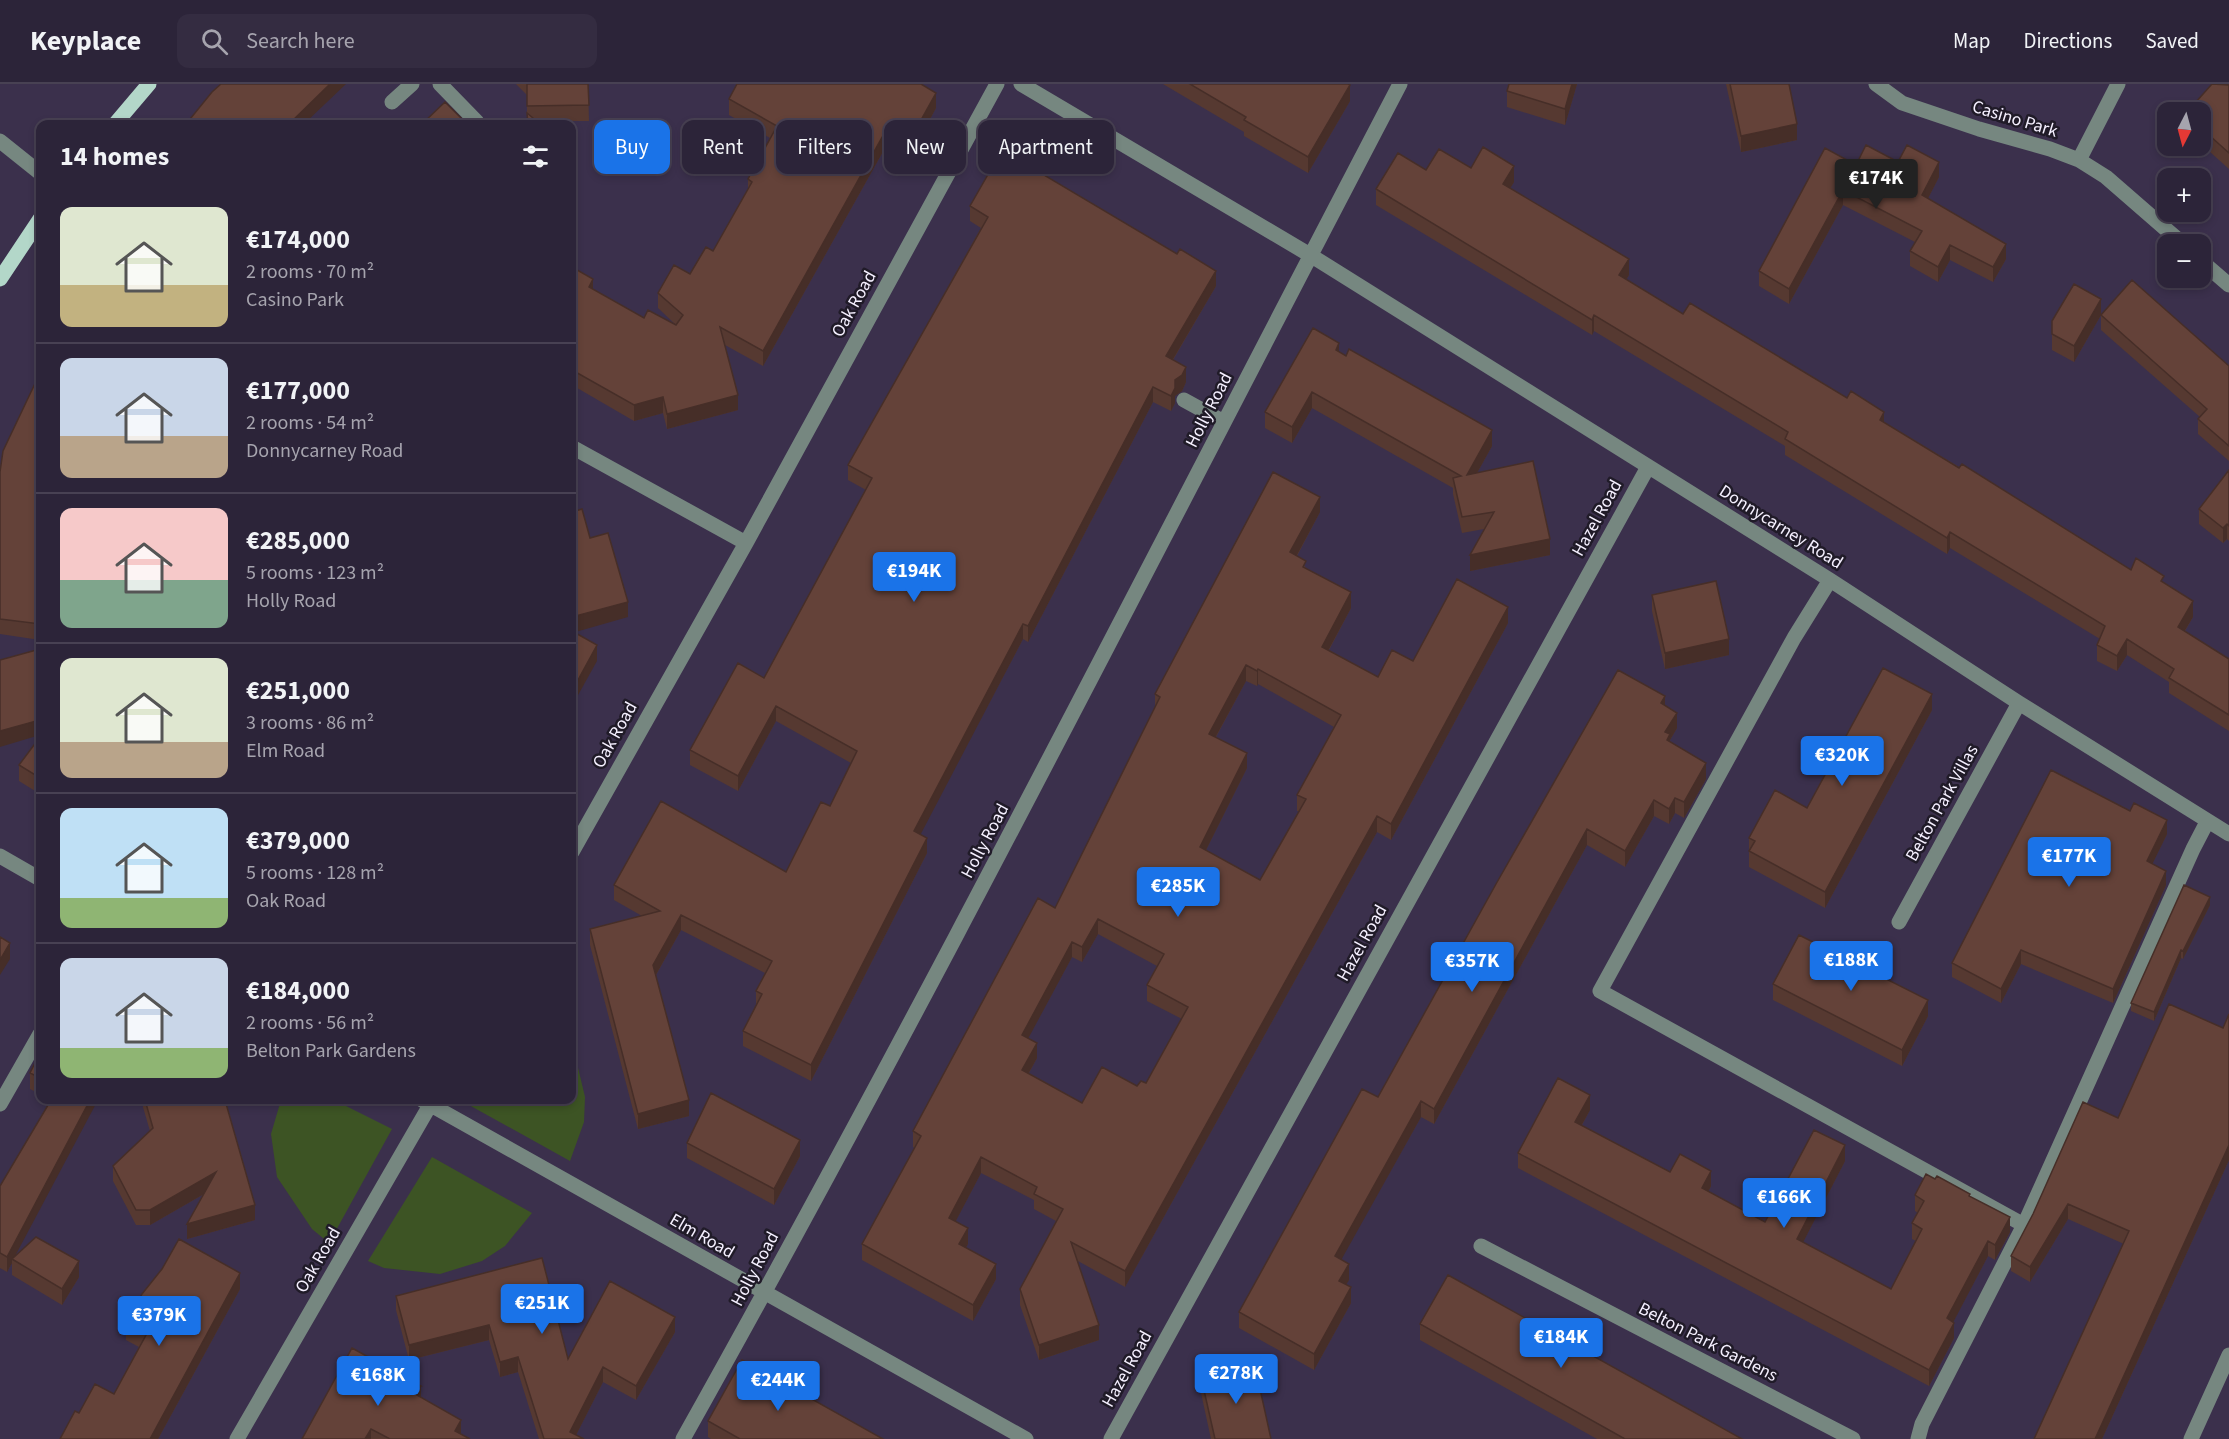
<!DOCTYPE html>
<html lang="en">
<head>
<meta charset="utf-8">
<style>
	:root { --surface:#2c2439; --page:#342c41; --text:#f1f3f6; --muted:#a6a4ae; --line:#484153; --accent:#1a73e8 }
	body { margin:0; font-family:"Source Sans 3",sans-serif; background:var(--page); color:var(--text); height:100vh; display:flex; flex-direction:column; font-size:22px; white-space:nowrap }
	* { box-sizing:border-box; margin:0 }
	p { font-size:20px; color:var(--muted) }
	.icon { flex:none; width:33px; height:33px; fill:none; stroke:currentColor; stroke-width:2; stroke-linecap:round; stroke-linejoin:round }
	.map { position:relative; flex:1; overflow:hidden }
	.drawer { position:absolute; left:36px; top:36px; width:540px; height:984px; display:flex; flex-direction:column; background:var(--surface); border-radius:12px; box-shadow:0 3px 9px #0003,0 0 0 2px var(--line) }
	.drawer>* { flex:none }
	.guide { position:absolute; left:594px; top:36px; width:570px; height:54px; display:flex; gap:12px }
	.needle { width:39px; rotate:186deg }
	.tools { position:absolute; left:2157px; top:18px; display:grid; gap:12px }
	.tools a { display:grid; place-items:center; width:54px; height:54px; border-radius:12px; background:var(--surface); box-shadow:0 3px 9px #0003,0 0 0 2px var(--line); font-size:30px }
	.price { position:absolute; translate:-50% -51px; padding:0 14px; border-radius:6px; background:var(--accent); color:#fff; font-size:20px; line-height:39px; filter:drop-shadow(0 2px 3px #0008) }
	.price::after { content:''; position:absolute; left:50%; top:36px; width:18px; height:14px; margin-left:-9px; background:inherit; clip-path:polygon(0 0,100% 0,50% 100%) }
	.price.active { background:#222; color:#fff }
	ul { padding:0; list-style:none }
	li { display:flex; align-items:center; gap:18px; height:150px; padding:0 24px }
	li+li { border-top:2px solid var(--line) }
	li span { display:grid; place-items:center; flex:none; width:168px; height:120px; border-radius:12px; color:#555 }
	li>.icon { margin-inline-start:auto }
	span .icon { width:72px; height:72px; fill:#fffc; stroke-width:1 }
	li b { font-size:26px }
	h2 { display:flex; justify-content:space-between; align-items:center; height:72px; padding:0 24px; font-size:26px }
	.chip { padding:0 21px; border-radius:12px; background:var(--surface); box-shadow:0 3px 9px #0003,0 0 0 2px var(--line); font-size:21px; line-height:54px }
	.chip.active { background:var(--accent); color:#fff }
	header { display:flex; align-items:center; gap:36px; box-sizing:border-box; height:84px; padding:0 30px; background:var(--surface); border-bottom:2px solid var(--line) }
	header strong { font-size:28px }
	nav { display:flex; gap:33px; margin-inline-start:auto; font-size:21px }
	.search { width:420px; height:54px; background:var(--page); display:flex; align-items:center; gap:15px; box-sizing:border-box; padding:0 21px; border-radius:12px; color:var(--muted); font-size:22px }
	.map>svg:first-child { display:block }
	.green { fill:#3d5424 }
	.lines { fill:none; stroke-linecap:round; stroke-linejoin:round }
	.minor { stroke:#768780; stroke-width:15 }
	.major { stroke:#b3d7c9; stroke-width:15 }
	.wall { fill:#563931; fill-rule:evenodd }
	.shaded-wall { fill:#462e28 }
	.building { fill:#644239; stroke:#462e28; stroke-width:1.5; fill-rule:evenodd }
	.labels { text-anchor:middle; dominant-baseline:central; stroke-width:5; stroke-linejoin:round; paint-order:stroke }
	.street-label { font-size:18px; fill:#f5f0ff; stroke:#201b28 }
</style>
</head>
<body>
<header>
<strong>Keyplace</strong>
<div class="search"><svg class="icon" aria-label="search" viewBox="0 0 24 24"><circle cx="10" cy="10" r="6"/><path d="M15 15l6 6"/></svg>Search here</div>
<nav><a>Map</a><a>Directions</a><a>Saved</a></nav>
</header>
<div class="map">
<svg width="2229" height="1355" viewBox="0 0 2229 1355">
	<rect width="100%" height="100%" fill="#3b304c"/>
	<path class="green" d="M572,966L575,971L585,1013L584,1038L570,1077L460,1016H572Z
		M281,1016H334L392,1045L329,1159L312,1145L277,1093L271,1050Z
		M432,1073L532,1129L505,1162L482,1177L440,1190L384,1184L368,1177Z"/>
	<g class="lines">
		<path class="minor" d="M440,0L477,38
			M1021,0L1310,171L1830,496L2019,619L2229,750
			M1876,0L1902,19L1979,45L2050,65L2079,76
			M2118,0L2079,76L2106,93L2183,160
			M392,18L412,0
			M0,57L40,89
			M2200,176L2229,201
			M1184,316L1224,338
			M572,363L746,459
			M1830,496L1794,554L1600,907L2024,1141
			M572,768L746,459L997,0
			M0,772L40,795
			M1899,838L2019,619
			M422,1016L1026,1355
			M0,1020L40,950
			M1481,1162L1853,1355
			M237,1355L433,1016
			M683,1355C933,909 1163,453 1400,0
			M1111,1355L1648,383
			M1918,1355L1922,1340L2024,1141L2193,765L2207,738
			M2191,1355L2229,1271"/>
		<path class="major" d="M115,40L149,0
			M0,195L40,135"/>
	</g>
	<path class="wall" d="M516,0H588L589,37H537L527,40V11Z
		M1163,0H1348L1350,17L1308,89L1244,52V48Z
		M1577,0L1565,41L1507,23V7Z
		M1726,0H1789L1797,56L1741,68Z
		M2229,1V85L2200,59V28Z
		M729,15L936,24L912,68L890,55L763,282L725,261L738,326L667,345L663,329L634,337L572,301V183L593,205L644,234L676,241L658,224V209L690,190L713,167L748,105V95L770,54L729,31Z
		M1898,78L1939,93L1928,114L2006,175L1993,198L1950,176L1938,198L1910,182V167L1915,158L1843,121L1789,220L1759,202V187L1856,81Z
		M1471,84L1514,98L1510,104L1629,191L1626,196L1683,230L1884,338L2131,486L2164,499L2193,533L2185,547L2229,575V647L2169,609V598L2127,571L2117,587L2097,577V561L2100,555L1950,464L1947,470L1785,371V362L1594,247L1592,251L1376,121V105L1426,86Z
		M970,122L1216,202L1173,276L1186,298L1182,307L1175,312V319L1171,327L1153,318L1028,558L1023,555L920,750L927,769L811,997L743,962V947L756,921V907L765,889L681,846L656,891L689,1032L638,1045L590,861V845L642,832L614,816V801L786,788L830,722L851,679L776,637L738,707L690,681V666L764,594L866,406L848,396V381L981,144L970,137Z
		M2101,231L2074,278L2052,266V237Z
		M2101,231L2229,282V377L2198,350V335L2200,333L2101,246Z
		M1339,268L1492,362L1477,389L1550,471L1470,487L1484,445L1462,449L1453,410V404L1312,324L1292,359L1265,344V328Z
		M40,289V556L0,550V388Z
		M2229,386V457L2227,455L2223,459L2199,440V425Z
		M1320,428L1297,472L1306,484L1351,524L1329,566L1378,593L1413,577L1508,539L1391,756L1377,748L1125,1203L1078,1177L1099,1256L1039,1276L1020,1221V1205L1056,1137L1034,1125V1116L981,1089L955,1138L968,1160L966,1163L996,1195L973,1237L862,1176V1160L915,1064L913,1063V1047L1055,824L1155,623V610ZM1246,597L1257,602L1258,600L1334,643L1297,711V727H1299L1260,796L1206,766L1247,684L1216,653ZM1098,850L1157,882L1147,901V917L1182,935L1146,999L1082,1019L1029,989L1037,974L1028,954L1072,873L1082,878Z
		M1652,511L1729,571L1665,585L1652,527Z
		M1665,622L1677,644L1670,656V658L1706,695L1684,734L1675,729L1669,740L1654,732L1625,783L1587,761L1434,1040L1421,1033L1341,1175L1349,1196L1346,1200L1351,1219L1314,1286L1239,1244V1228L1378,1013Z
		M1932,626L1825,824L1749,783V754L1807,724Z
		M40,653V710L19,697V681Z
		M2167,750L2152,780L2166,801L2113,919L2021,880L2001,919L1952,893V879Z
		M2210,821L2183,875L2181,874L2154,937L2131,927V919Z
		M1773,900L1928,932L1902,982L1773,916Z
		M2229,930V1076L2102,1355H2034L2124,1160L2068,1135L2030,1198L2011,1187V1172L2118,1034L2223,944Z
		M40,969V1010L30,1005V989Z
		M140,1016H225L255,1136L187,1155L204,1110L150,1141H136L113,1097V1082L150,1047L143,1023V1016L141,1019Z
		M1590,1026L1582,1041L1670,1088L1711,1102L1708,1108L1765,1138L1845,1077L1803,1158L1891,1205L1916,1157L1912,1155V1139L1918,1129L1915,1127V1111L1970,1113L2010,1148L1995,1176L1988,1172L1953,1238L1954,1254L1929,1302L1518,1084V1069Z
		M687,1059L800,1072L774,1121L687,1074Z
		M0,1102L16,1172L79,1193L62,1221L12,1191V1179L7,1188L0,1184Z
		M542,1174L568,1275L675,1248L636,1316L603,1298L576,1351L584,1355H539L518,1288L500,1293L489,1256L409,1276L396,1226V1212Z
		M240,1205L158,1355L79,1329L114,1310L139,1263L126,1256V1240Z
		M1420,1240L1742,1355H1597L1420,1256Z
		M1201,1293L1271,1355H1211L1201,1309Z
		M421,1313L461,1350L470,1355H302Z
		M708,1337L883,1355H711L708,1353Z"/>
	<path class="shaded-wall" d="M330,0H346L304,40H289Z
		M1572,0H1577L1565,41V25Z
		M1350,1V17L1308,89V73Z
		M936,9V24L912,68V52Z
		M890,39V55L763,282V267Z
		M1797,40V56L1741,68V52Z
		M1939,78V93L1922,126V111Z
		M1514,82V98L1503,116V100Z
		M1843,106V121L1789,220V205Z
		M2006,160V175L1993,198V183Z
		M1950,161V176L1938,198V183Z
		M1629,175V191L1619,207V191Z
		M1216,187V202L1166,287V272Z
		M593,195V211L589,203Z
		M2101,215V231L2074,278V262Z
		M1594,231V247L1592,251V236Z
		M1339,259V275L1336,266Z
		M1186,283V298L1182,307L1175,312V319L1171,327V312L1175,296Z
		M1153,303V318L1028,558V542Z
		M1312,308V324L1292,359V343Z
		M738,311V326L667,345V330Z
		M663,313V329L634,337V321Z
		M1884,328V344L1880,336Z
		M1492,346V362L1467,407V391Z
		M1320,413V428L1290,484V468Z
		M2227,440V455L2223,459V444Z
		M1950,448V464L1947,470V454Z
		M1550,455V471L1470,487V471Z
		M1351,508V524L1322,578V563Z
		M2193,517V533L2178,558V543Z
		M628,518V533L572,549V533Z
		M1508,523V539L1391,756V740Z
		M1023,540V555L914,763V747Z
		M1729,555V571L1665,585V569Z
		M2127,555V571L2117,587V572Z
		M597,561V577L572,622V607Z
		M1246,581V597L1209,665V650Z
		M1258,585V600L1257,602V587Z
		M1932,610V626L1825,824V808Z
		M1665,612V628L1661,619Z
		M776,622V637L738,707V692Z
		M1677,629V644L1670,656V666L1665,648Z
		M40,636V651L0,663V647Z
		M1247,669V684L1200,778V763Z
		M1706,679V695L1684,734V718Z
		M1675,714V729L1669,740V725Z
		M1654,716V732L1625,783V767Z
		M1377,732V748L1125,1203V1187Z
		M2167,736V750L2147,791V777Z
		M1587,745V761L1434,1040V1025Z
		M927,754V769L811,997V981Z
		M2166,787V801L2113,919V905Z
		M2210,813V821L2183,875V867Z
		M681,831V846L653,896V881Z
		M1098,835V850L1082,878V863Z
		M1072,858V873L1022,966V951Z
		M10,859V875L0,891V876Z
		M2021,866V880L2001,919V905Z
		M2181,866V874L2154,937V928Z
		M1928,916V932L1902,982V966Z
		M1037,959V974L1022,1001V986Z
		M1590,1011V1026L1575,1053V1038Z
		M90,1016H98L13,1176L12,1175V1179L7,1188V1173Z
		M689,1016V1032L638,1045V1030Z
		M1421,1017V1033L1335,1187V1172Z
		M800,1056V1072L774,1121V1105Z
		M1845,1061V1077L1797,1170V1155Z
		M2229,1061V1076L2102,1355H2095Z
		M981,1073V1089L949,1150V1134Z
		M1711,1087V1102L1702,1120V1104Z
		M216,1088V1103L150,1141V1126Z
		M2068,1120V1135L2030,1198V1183Z
		M255,1121V1136L187,1155V1140Z
		M2010,1133V1148L1995,1176V1161Z
		M968,1144V1160L959,1175V1160Z
		M1988,1157V1172L1947,1250V1234Z
		M79,1177V1193L62,1221V1205Z
		M996,1180V1195L973,1237V1221Z
		M1349,1180V1196L1339,1212V1197Z
		M240,1189V1205L158,1355H150Z
		M1351,1203V1219L1314,1286V1270Z
		M675,1233V1248L636,1316V1302Z
		M1954,1239V1254L1929,1302V1286Z
		M489,1241V1256L409,1276V1261Z
		M1099,1241V1256L1039,1276V1261Z
		M518,1273V1288L500,1293V1278Z
		M603,1283V1298L574,1355L570,1348Z
		M421,1302V1317L408,1306Z
		M461,1336V1351L455,1347Z
		M371,1345V1355H365Z"/>
	<path class="building" d="M221,0H330L289,40H186L212,8Z
		M527,0H588L589,21L527,22Z
		M737,0H921L936,9L912,52L890,39L763,267L720,243L738,311L667,330L663,313L634,321L572,286V183L593,195L589,203L644,234L648,226L676,241L683,231L658,209L674,181L690,190L706,163L713,167L752,98L748,95L777,42L729,15Z
		M1190,0H1348L1350,1L1308,73L1244,36L1246,33Z
		M1509,0H1572L1565,25L1507,7Z
		M1730,0H1789L1797,40L1741,52Z
		M2212,0L2229,1V69L2200,43V28H2187Z
		M445,18L467,40H422Z
		M527,29L540,40H528Z
		M1866,61L1898,78L1907,61L1939,78L1922,111L2006,160L1993,183L1950,161L1938,183L1910,167L1922,147L1843,106L1789,205L1759,187L1825,64L1856,81Z
		M1483,63L1514,82L1503,100L1629,175L1619,191L1683,230L1690,219L1847,314L1851,307L1884,328L1880,336L1959,384L1962,380L2131,486L2136,474L2164,492L2161,497L2193,517L2178,543L2229,575V631L2169,594L2174,585L2127,555L2117,572L2097,561L2105,542L1950,448L1947,454L1785,355L1788,348L1594,231L1592,236L1376,105L1398,69L1426,86L1439,65L1471,84Z
		M1002,66L1177,170L1180,165L1216,187L1166,272L1186,283L1182,291L1175,296V304L1171,312L1153,303L1028,542L1023,540L914,747L927,754L811,981L743,947L762,910L756,907L772,877L681,831L653,881L689,1016L638,1030L590,845L660,827L614,801L661,717L786,788L821,718L830,722L857,667L776,622L738,692L690,666L738,579L764,594L872,394L848,381L988,133L970,122Z
		M2132,196L2229,282V362L2198,335L2207,325L2101,231Z
		M2074,200L2101,215L2074,262L2052,250V237Z
		M1313,244L1339,259L1336,266L1346,272L1349,265L1492,346L1467,391L1533,377L1550,455L1470,471L1494,428L1462,433L1453,394L1461,392L1312,308L1292,343L1265,328Z
		M40,289V405L37,412H40V540L0,535V388L3,367Z
		M2229,386V442L2227,440L2223,444L2199,425Z
		M1273,388L1320,413L1290,468L1306,477L1303,483L1351,508L1322,563L1378,593L1392,566L1413,577L1457,495L1508,523L1391,740L1377,732L1125,1187L1071,1158L1099,1241L1039,1261L1020,1205L1063,1125L1034,1110L1037,1103L981,1073L949,1134L968,1144L959,1160L996,1180L973,1221L862,1160L921,1052L913,1047L1038,814L1055,824L1160,613L1155,610ZM1246,581L1257,587L1258,585L1341,631L1297,711L1306,715L1260,796L1200,763L1247,669L1209,650ZM1098,835L1164,870L1147,901L1188,923L1146,999L1141,997L1137,1002L1102,983L1082,1019L1022,986L1037,959L1022,951L1072,858L1082,863Z
		M582,425L590,454L608,449L628,518L572,533V428Z
		M1716,497L1729,555L1665,569L1652,511Z
		M572,547L597,561L572,607Z
		M40,565V636L0,647V576Z
		M1883,584L1932,610L1825,808L1749,767L1755,757L1749,754L1775,706L1807,724Z
		M1618,586L1665,612L1661,619L1677,629L1665,648L1670,650L1667,656L1706,679L1684,718L1675,714L1669,725L1654,716L1625,767L1587,745L1434,1025L1421,1017L1335,1172L1349,1180L1339,1197L1351,1203L1314,1270L1239,1228L1362,1005L1378,1013L1496,800Z
		M40,653V694L19,681Z
		M2051,686L2130,727L2134,719L2167,736L2147,777L2166,787L2113,905L2021,866L2001,905L1952,879Z
		M2184,801L2210,813L2183,867L2181,866L2154,928L2131,919Z
		M1799,851L1928,916L1902,966L1773,900Z
		M0,853L10,859L0,876Z
		M2169,920L2223,944L2229,930V1061L2095,1355H2034L2129,1147L2068,1120L2030,1183L2011,1172L2033,1130L2083,1018L2118,1034Z
		M40,969V994L30,989Z
		M1558,994L1590,1011L1575,1038L1670,1088L1680,1070L1711,1087L1702,1104L1765,1138L1814,1046L1845,1061L1797,1155L1891,1205L1922,1145L1912,1139L1924,1117L1915,1111L1926,1090L1935,1095L1937,1092L1970,1110L1969,1112L2010,1133L1995,1161L1988,1157L1947,1234L1954,1239L1929,1286L1518,1069Z
		M711,1009L800,1056L774,1105L687,1059Z
		M51,1016H90L7,1173L0,1169V1102Z
		M145,1016H225L255,1121L187,1140L216,1088L150,1126H136L113,1082L153,1044Z
		M36,1153L79,1177L62,1205L12,1175Z
		M179,1155L240,1189L150,1355H60L75,1327L79,1329L95,1300L114,1310L146,1251L126,1240L142,1210L162,1185Z
		M542,1174L568,1275L610,1197L675,1233L636,1302L603,1283L570,1348L584,1355H544L518,1273L500,1278L489,1241L409,1261L396,1212Z
		M1448,1191L1742,1355H1625L1420,1240Z
		M352,1264L421,1302L408,1306L461,1336L455,1347L470,1355H390L371,1345L365,1355H302Z
		M742,1276L883,1355H740L708,1337Z
		M1255,1282L1271,1355H1215L1201,1293Z"/>
	<g class="labels">
		<g class="street-label">
			<text transform="translate(2015 35) rotate(17)">Casino Park</text>
			<text transform="translate(854 220) rotate(-61)">Oak Road</text>
			<text transform="translate(1209 326) rotate(-63)">Holly Road</text>
			<text transform="translate(1597 434) rotate(-61)">Hazel Road</text>
			<text transform="translate(1781 443) rotate(32)">Donnycarney Road</text>
			<text transform="translate(615 651) rotate(-61)">Oak Road</text>
			<text transform="translate(1942 719) rotate(-61)">Belton Park Villas</text>
			<text transform="translate(985 757) rotate(-62)">Holly Road</text>
			<text transform="translate(1362 859) rotate(-61)">Hazel Road</text>
			<text transform="translate(702 1152) rotate(30)">Elm Road</text>
			<text transform="translate(318 1176) rotate(-60)">Oak Road</text>
			<text transform="translate(755 1185) rotate(-62)">Holly Road</text>
			<text transform="translate(1708 1258) rotate(27)">Belton Park Gardens</text>
			<text transform="translate(1127 1285) rotate(-61)">Hazel Road</text>
		</g>
	</g>
</svg>
<div class="tools">
<a><svg class="needle" viewBox="-14 -14 28 28"><path d="M0-13l5 13h-10z" fill="#e53935"/><path d="M0 13l5-13h-10z" fill="#a6a4ae"/></svg></a>
<a>+</a>
<a>−</a>
</div>
<b class="price active" style="left:1876px;top:126px">€174K</b>
<b class="price" style="left:914px;top:519px">€194K</b>
<b class="price" style="left:1842px;top:703px">€320K</b>
<b class="price" style="left:2069px;top:804px">€177K</b>
<b class="price" style="left:1178px;top:834px">€285K</b>
<b class="price" style="left:1851px;top:908px">€188K</b>
<b class="price" style="left:1472px;top:909px">€357K</b>
<b class="price" style="left:1784px;top:1145px">€166K</b>
<b class="price" style="left:542px;top:1251px">€251K</b>
<b class="price" style="left:159px;top:1263px">€379K</b>
<b class="price" style="left:1561px;top:1285px">€184K</b>
<b class="price" style="left:1236px;top:1321px">€278K</b>
<b class="price" style="left:378px;top:1323px">€168K</b>
<b class="price" style="left:778px;top:1328px">€244K</b>
<div class="guide">
<a class="chip active">Buy</a>
<a class="chip">Rent</a>
<a class="chip">Filters</a>
<a class="chip">New</a>
<a class="chip">Apartment</a>
</div>
<section class="drawer">
<h2>14 homes<svg class="icon" aria-label="filters" viewBox="0 0 24 24"><path d="M4 7h16M4 17h16"/><circle cx="9" cy="7" r="2"/><circle cx="15" cy="17" r="2"/></svg></h2>
<ul>
<li><span style="background:linear-gradient(#dfe7d0 65%,#c2b280 0)"><svg class="icon" aria-label="home" viewBox="0 0 24 24"><path d="M3 11l9-7 9 7M6 9v11h12V9"/></svg></span><div><b>€174,000</b><p>2 rooms · 70 m²</p><p>Casino Park</p></div></li>
<li><span style="background:linear-gradient(#c9d6e8 65%,#b9a48a 0)"><svg class="icon" aria-label="home" viewBox="0 0 24 24"><path d="M3 11l9-7 9 7M6 9v11h12V9"/></svg></span><div><b>€177,000</b><p>2 rooms · 54 m²</p><p>Donnycarney Road</p></div></li>
<li><span style="background:linear-gradient(#f6c9c9 60%,#7fa58c 0)"><svg class="icon" aria-label="home" viewBox="0 0 24 24"><path d="M3 11l9-7 9 7M6 9v11h12V9"/></svg></span><div><b>€285,000</b><p>5 rooms · 123 m²</p><p>Holly Road</p></div></li>
<li><span style="background:linear-gradient(#dfe7d0 70%,#b9a48a 0)"><svg class="icon" aria-label="home" viewBox="0 0 24 24"><path d="M3 11l9-7 9 7M6 9v11h12V9"/></svg></span><div><b>€251,000</b><p>3 rooms · 86 m²</p><p>Elm Road</p></div></li>
<li><span style="background:linear-gradient(#bfe0f5 75%,#8fb573 0)"><svg class="icon" aria-label="home" viewBox="0 0 24 24"><path d="M3 11l9-7 9 7M6 9v11h12V9"/></svg></span><div><b>€379,000</b><p>5 rooms · 128 m²</p><p>Oak Road</p></div></li>
<li><span style="background:linear-gradient(#c9d6e8 75%,#8fb573 0)"><svg class="icon" aria-label="home" viewBox="0 0 24 24"><path d="M3 11l9-7 9 7M6 9v11h12V9"/></svg></span><div><b>€184,000</b><p>2 rooms · 56 m²</p><p>Belton Park Gardens</p></div></li>
</ul>
</section>
</div>
</body>
</html>
